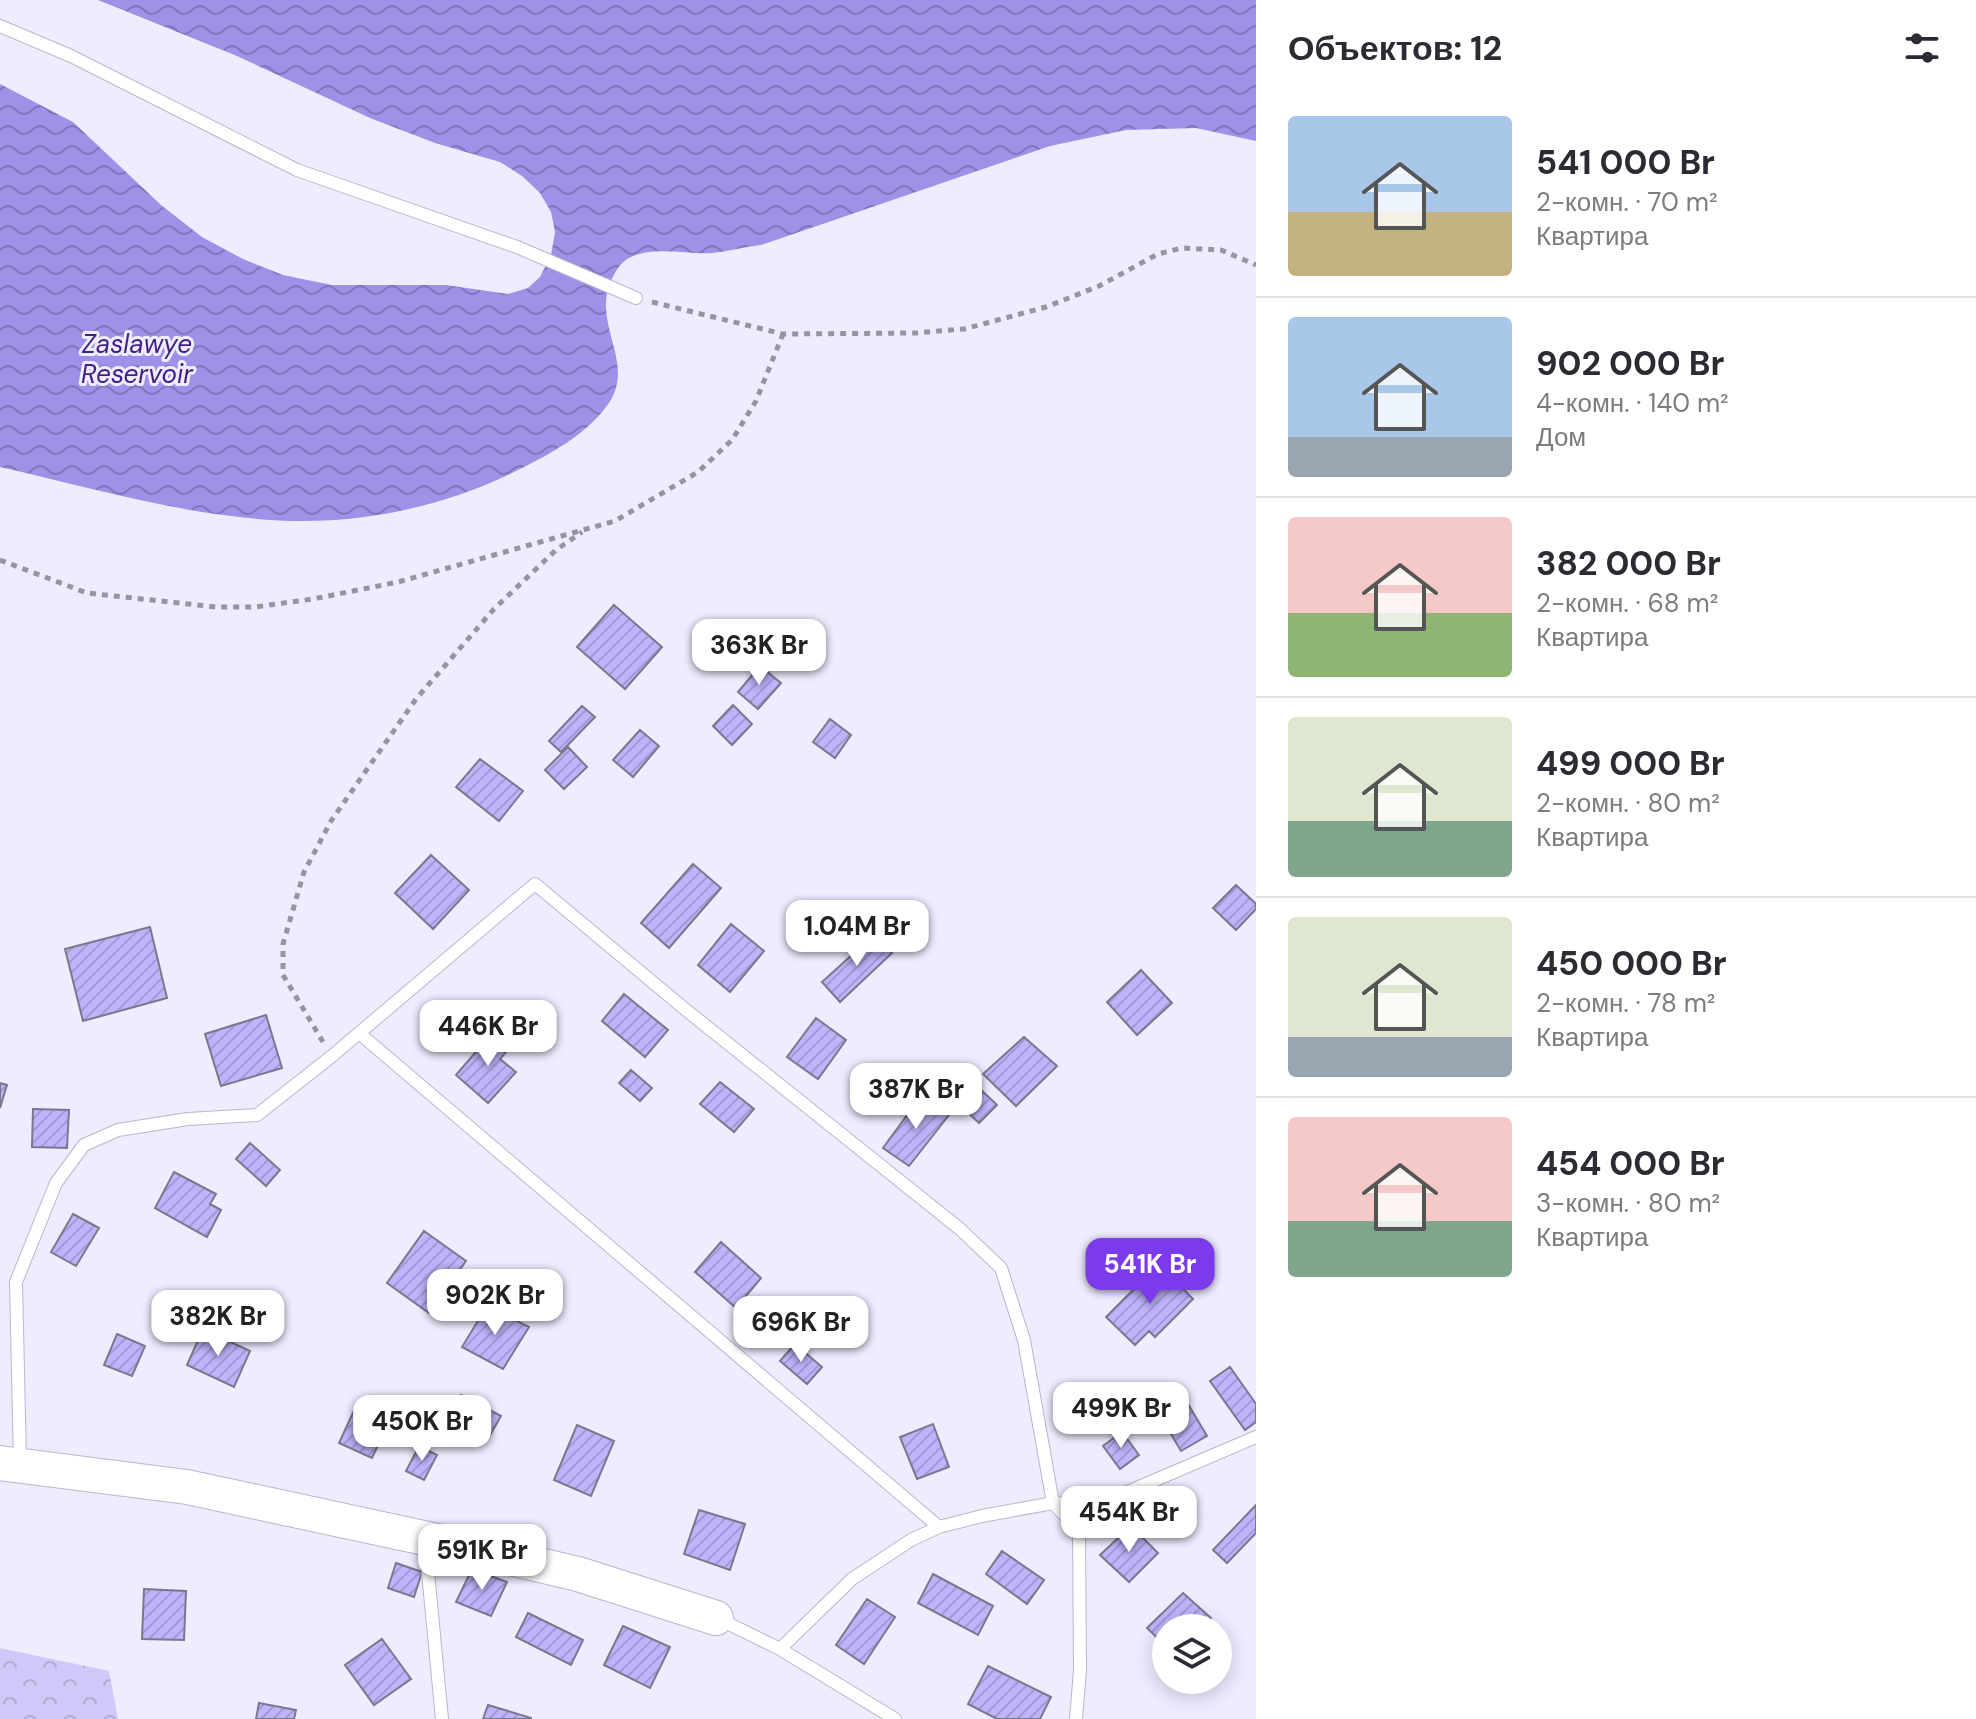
<!DOCTYPE html>
<html lang="ru">
<head>
<meta charset="utf-8">
<style>
	:root { --surface:#fff; --page:#f2f2f3; --text:#2b2b33; --muted:#7c7c81; --line:#e1e1e2; --accent:#7c3aed }
	body { margin:0; font-family:"DM Sans",sans-serif; background:var(--page); color:var(--text); height:100vh; display:flex; flex-direction:column; font-size:30px; white-space:nowrap }
	* { box-sizing:border-box; margin:0 }
	p { font-size:26px; color:var(--muted) }
	.icon { flex:none; width:44px; height:44px; fill:none; stroke:currentColor; stroke-width:2; stroke-linecap:round; stroke-linejoin:round }
	.map { position:relative; flex:1; overflow:hidden }
	.panel { display:flex; flex-direction:column; background:var(--surface); width:720px }
	.panel>* { flex:none }
	.fabs { position:absolute; left:1152px; top:1614px; display:grid; gap:16px }
	.fabs a { display:grid; place-items:center; width:80px; height:80px; border-radius:50%; background:var(--surface); box-shadow:0 4px 20px #0003; font-size:40px }
	.price { position:absolute; translate:-50% -68px; padding:0 18px; border-radius:16px; background:#fff; color:#222; font-size:26px; line-height:52px; filter:drop-shadow(0 2px 4px #0008) }
	.price::after { content:''; position:absolute; left:50%; top:48px; width:24px; height:18px; margin-left:-12px; background:inherit; clip-path:polygon(0 0,100% 0,50% 100%) }
	.price.active { background:var(--accent); color:#fff }
	ul { padding:0; list-style:none }
	li { display:flex; align-items:center; gap:24px; height:200px; padding:0 32px }
	li+li { border-top:2px solid var(--line) }
	li span { display:grid; place-items:center; flex:none; width:224px; height:160px; border-radius:8px; color:#555 }
	li>.icon { margin-inline-start:auto }
	span .icon { width:96px; height:96px; fill:#fffc; stroke-width:1 }
	li b { font-size:34px }
	h2 { display:flex; justify-content:space-between; align-items:center; height:96px; padding:0 32px; font-size:34px }
	main { display:flex; flex:1; min-height:0 }
	.map>svg:first-child { display:block }
	.forest { fill:url(#forest-crowns) }
	.water { fill:url(#water-waves) }
	.building { fill:url(#building-hatch); stroke:#7b788d; stroke-width:2 }
	.lines { fill:none; stroke-linecap:round; stroke-linejoin:round }
	.lane-casing { stroke:#b9b6cd; stroke-width:14 }
	.secondary-casing { stroke:#b9b6cd; stroke-width:36 }
	.path { stroke:#9694a3; stroke-width:5; stroke-dasharray:6 6; stroke-linecap:butt }
	.lane { stroke:#fff; stroke-width:12 }
	.secondary { stroke:#fff; stroke-width:34 }
	.labels { text-anchor:middle; dominant-baseline:central; stroke-width:6; stroke-linejoin:round; paint-order:stroke }
	.water-label { font-size:26px; font-style:italic; fill:#421f85; stroke:#eeecff }
</style>
</head>
<body>
<main>
<div class="map">
<svg width="1256" height="1719" viewBox="0 0 1256 1719">
	<defs>
		<pattern id="forest-crowns" width="20" height="18" patternUnits="userSpaceOnUse" patternTransform="scale(2)"><rect width="20" height="18" fill="#cfc8f8"/><path d="M2 6a3 3 0 1 1 6 0M12 15a3 3 0 1 1 6 0" fill="none" stroke="#b1abd4"/></pattern>
		<pattern id="water-waves" width="16" height="10" patternUnits="userSpaceOnUse" patternTransform="scale(2)"><rect width="16" height="10" fill="#a190e7"/><path d="M0 5q4-4 8 0t8 0" fill="none" stroke="#8275bb"/></pattern>
		<pattern id="building-hatch" width="6" height="6" patternUnits="userSpaceOnUse" patternTransform="scale(2)"><rect width="6" height="6" fill="#bfb3fb"/><path d="M-1 1l2-2M0 6l6-6M5 7l2-2" fill="none" stroke="#a499d7"/></pattern>
	</defs>
	<rect width="100%" height="100%" fill="#eeecff"/>
	<path class="forest" d="M0,1648L109,1671L118,1719H0Z"/>
	<path class="water" d="M98,0H1256V141L1196,128L1126,130L1050,146L761,245C745,247 729,251 713,253C687,255 653,245 629,258C620,263 615,272 611,281C591,326 639,365 606,407C584,436 550,454 518,470C453,503 377,521 303,521C203,521 97,489 0,467V84L73,122L161,205L202,237L243,259L283,275L332,285H446L508,294L528,288L540,277L551,255L555,232L551,212L540,193L522,176L500,162L435,143L370,118L237,56Z"/>
	<path class="building" d="M614,605L662,647L625,689L577,647Z
		M760,666L781,683L758,709L738,692Z
		M733,705L752,724L732,745L713,726Z
		M582,706L595,717L561,752L549,741Z
		M830,719L851,735L835,758L813,742Z
		M640,730L659,746L633,777L613,760Z
		M568,747L587,767L564,789L545,770Z
		M480,759L523,791L499,821L456,787Z
		M431,855L469,890L433,929L395,893Z
		M693,864L721,888L669,948L641,923Z
		M1236,885L1256,904V909L1236,930L1213,908Z
		M731,924L764,951L730,992L698,965Z
		M150,927L167,998L83,1021L65,949Z
		M875,934L892,953L840,1002L822,982Z
		M1141,970L1172,1003L1137,1035L1107,1002Z
		M624,994L668,1030L645,1057L602,1021Z
		M266,1015L282,1068L221,1086L205,1034Z
		M816,1018L846,1040L818,1079L787,1057Z
		M494,1031L511,1046L500,1059L516,1072L488,1103L456,1075Z
		M1024,1037L1057,1066L1016,1106L983,1074Z
		M631,1070L652,1088L640,1101L619,1083Z
		M720,1082L754,1109L734,1132L700,1104Z
		M0,1083L7,1085L0,1108Z
		M977,1086L997,1105L979,1123L959,1104Z
		M921,1096L949,1115L909,1166L883,1148Z
		M33,1109L69,1110L67,1148L32,1147Z
		M250,1143L280,1170L266,1186L236,1159Z
		M174,1172L216,1194L210,1204L221,1210L207,1237L155,1208Z
		M73,1214L99,1228L76,1266L51,1252Z
		M424,1231L466,1261L429,1313L387,1283Z
		M721,1242L761,1278L736,1308L695,1272Z
		M1159,1264L1193,1299L1155,1337L1149,1331L1135,1345L1106,1317Z
		M487,1306L529,1327L503,1369L462,1347Z
		M203,1329L250,1351L234,1387L187,1365Z
		M117,1334L145,1346L132,1376L104,1365Z
		M795,1344L822,1367L807,1384L780,1361Z
		M1230,1367L1256,1404V1422L1245,1430L1210,1381Z
		M461,1395L501,1416L488,1439L449,1418Z
		M357,1404L390,1420L372,1458L339,1443Z
		M1188,1404L1207,1436L1181,1451L1162,1419Z
		M933,1424L949,1467L917,1479L900,1437Z
		M577,1425L614,1441L591,1496L554,1480Z
		M1122,1432L1139,1455L1120,1469L1103,1446Z
		M419,1446L437,1455L424,1480L406,1471Z
		M1256,1505V1533L1227,1563L1213,1550Z
		M699,1510L745,1524L730,1570L684,1554Z
		M1131,1526L1158,1553L1129,1582L1100,1555Z
		M1002,1551L1044,1580L1027,1604L986,1574Z
		M396,1563L422,1572L414,1597L388,1588Z
		M472,1569L507,1582L491,1616L456,1602Z
		M933,1574L993,1606L978,1635L918,1603Z
		M144,1589L186,1591L184,1640L142,1639Z
		M1183,1593L1211,1618L1201,1628H1166V1646L1147,1628Z
		M867,1599L895,1617L864,1664L836,1645Z
		M528,1613L583,1640L571,1665L516,1637Z
		M623,1626L670,1647L650,1688L604,1665Z
		M382,1639L411,1679L374,1705L345,1665Z
		M988,1666L1051,1697L1040,1719H997L968,1704Z
		M259,1703L296,1710L294,1719H256Z
		M488,1705L531,1718V1719H483Z"/>
	<g class="lines">
		<defs>
			<path id="lane" d="M0,26L71,56L297,170L517,247L636,298
				M359,1033L939,1527
				M20,1463L16,1282L56,1183L84,1145L118,1130L188,1119L257,1115L332,1056L535,884L686,1010L960,1229L1001,1268L1024,1340L1053,1503L1079,1530L1080,1670L1076,1719
				M425,1541L442,1719
				M719,1619L780,1649L895,1719
				M780,1649L852,1579L911,1540L939,1527L982,1516L1053,1503L1097,1505L1256,1437"/>
			<path id="secondary" d="M0,1463L187,1487L424,1538L578,1574L716,1618"/>
		</defs>
		<use href="#lane" class="lane-casing"/>
		<use href="#secondary" class="secondary-casing"/>
		<path class="path" d="M652,302L783,334L916,333L964,329L1046,307L1099,286L1158,254L1182,248L1221,250L1256,265
			M0,560L87,593L216,607H255L313,599L398,582L615,521L698,472L732,440L756,401L783,334
			M323,1042L283,975V944L304,872L331,821L416,699L494,609L556,550L582,532"/>
		<use href="#lane" class="lane"/>
		<use href="#secondary" class="secondary"/>
	</g>
	<g class="labels">
		<g class="water-label">
			<text x="137" y="344">Zaslawye<tspan x="137" dy="30">Reservoir</tspan></text>
		</g>
	</g>
</svg>
<div class="fabs">
<a><svg class="icon" aria-label="layers" viewBox="0 0 24 24"><path d="M12 4l9 5-9 5-9-5zM3 14l9 5 9-5"/></svg></a>
</div>
<b class="price" style="left:759px;top:687px">363K Br</b>
<b class="price" style="left:857px;top:968px">1.04M Br</b>
<b class="price" style="left:488px;top:1068px">446K Br</b>
<b class="price" style="left:916px;top:1131px">387K Br</b>
<b class="price active" style="left:1150px;top:1306px">541K Br</b>
<b class="price" style="left:495px;top:1337px">902K Br</b>
<b class="price" style="left:218px;top:1358px">382K Br</b>
<b class="price" style="left:801px;top:1364px">696K Br</b>
<b class="price" style="left:1121px;top:1450px">499K Br</b>
<b class="price" style="left:422px;top:1463px">450K Br</b>
<b class="price" style="left:1129px;top:1554px">454K Br</b>
<b class="price" style="left:482px;top:1592px">591K Br</b>
</div>
<section class="panel">
<h2>Объектов: 12<svg class="icon" aria-label="filters" viewBox="0 0 24 24"><path d="M4 7h16M4 17h16"/><circle cx="9" cy="7" r="2"/><circle cx="15" cy="17" r="2"/></svg></h2>
<ul>
<li><span style="background:linear-gradient(#a9c7e8 60%,#c2b280 0)"><svg class="icon" aria-label="home" viewBox="0 0 24 24"><path d="M3 11l9-7 9 7M6 9v11h12V9"/></svg></span><div><b>541 000 Br</b><p>2-комн. · 70 m²</p><p>Квартира</p></div></li>
<li><span style="background:linear-gradient(#a9c7e8 75%,#9aa5b1 0)"><svg class="icon" aria-label="home" viewBox="0 0 24 24"><path d="M3 11l9-7 9 7M6 9v11h12V9"/></svg></span><div><b>902 000 Br</b><p>4-комн. · 140 m²</p><p>Дом</p></div></li>
<li><span style="background:linear-gradient(#f6c9c9 60%,#8fb573 0)"><svg class="icon" aria-label="home" viewBox="0 0 24 24"><path d="M3 11l9-7 9 7M6 9v11h12V9"/></svg></span><div><b>382 000 Br</b><p>2-комн. · 68 m²</p><p>Квартира</p></div></li>
<li><span style="background:linear-gradient(#dfe7d0 65%,#7fa58c 0)"><svg class="icon" aria-label="home" viewBox="0 0 24 24"><path d="M3 11l9-7 9 7M6 9v11h12V9"/></svg></span><div><b>499 000 Br</b><p>2-комн. · 80 m²</p><p>Квартира</p></div></li>
<li><span style="background:linear-gradient(#dfe7d0 75%,#9aa5b1 0)"><svg class="icon" aria-label="home" viewBox="0 0 24 24"><path d="M3 11l9-7 9 7M6 9v11h12V9"/></svg></span><div><b>450 000 Br</b><p>2-комн. · 78 m²</p><p>Квартира</p></div></li>
<li><span style="background:linear-gradient(#f6c9c9 65%,#7fa58c 0)"><svg class="icon" aria-label="home" viewBox="0 0 24 24"><path d="M3 11l9-7 9 7M6 9v11h12V9"/></svg></span><div><b>454 000 Br</b><p>3-комн. · 80 m²</p><p>Квартира</p></div></li>
</ul>
</section>
</main>
</body>
</html>
